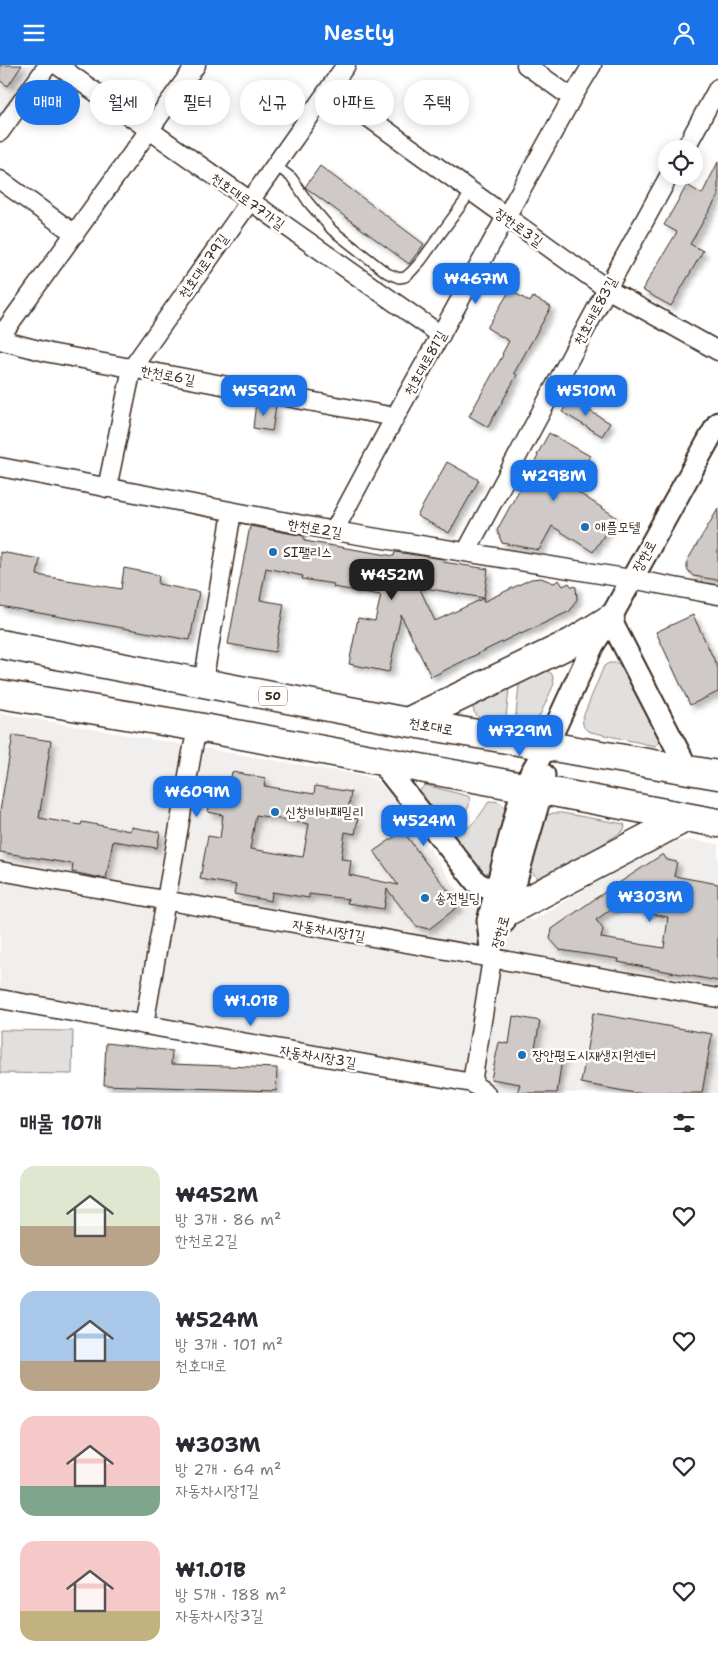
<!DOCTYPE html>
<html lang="ko">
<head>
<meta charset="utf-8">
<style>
	:root { --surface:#fff; --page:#f7f7f7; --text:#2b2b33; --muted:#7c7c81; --accent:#1a73e8 }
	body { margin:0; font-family:"Shantell Sans","Poor Story",sans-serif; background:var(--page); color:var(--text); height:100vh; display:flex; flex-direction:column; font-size:19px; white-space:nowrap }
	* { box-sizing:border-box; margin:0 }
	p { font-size:16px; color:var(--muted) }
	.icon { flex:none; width:28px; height:28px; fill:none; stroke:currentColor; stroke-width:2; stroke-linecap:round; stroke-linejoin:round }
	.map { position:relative; height:1028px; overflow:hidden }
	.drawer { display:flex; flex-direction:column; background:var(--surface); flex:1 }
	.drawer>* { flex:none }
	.top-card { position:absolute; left:15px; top:15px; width:689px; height:45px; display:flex; gap:10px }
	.fabs { position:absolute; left:658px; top:75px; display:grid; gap:10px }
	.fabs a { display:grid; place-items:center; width:45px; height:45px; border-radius:50%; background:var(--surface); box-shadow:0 2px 12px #0003; font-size:25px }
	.price { position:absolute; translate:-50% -42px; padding:0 11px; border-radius:10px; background:var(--accent); color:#fff; font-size:16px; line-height:32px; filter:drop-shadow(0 1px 2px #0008) }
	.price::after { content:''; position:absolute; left:50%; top:30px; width:15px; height:11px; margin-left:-8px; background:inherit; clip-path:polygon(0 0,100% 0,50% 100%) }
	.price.selected { background:#222; color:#fff }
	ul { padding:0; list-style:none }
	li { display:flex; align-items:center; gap:15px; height:125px; padding:0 20px }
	li span { display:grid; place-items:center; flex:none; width:140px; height:100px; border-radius:15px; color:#555 }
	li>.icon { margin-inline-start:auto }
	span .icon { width:60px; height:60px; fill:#fffc; stroke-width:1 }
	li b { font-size:21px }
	h2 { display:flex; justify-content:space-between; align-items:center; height:60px; padding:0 20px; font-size:21px }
	.tag { padding:0 18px; border-radius:22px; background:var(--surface); box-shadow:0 2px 12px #0003; font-size:18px; line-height:45px }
	.tag.selected { background:var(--accent); color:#fff }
	header { display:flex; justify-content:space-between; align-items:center; height:65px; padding:0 20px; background:var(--accent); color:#fff; font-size:22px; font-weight:600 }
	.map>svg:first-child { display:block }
	.built { fill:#f1efee }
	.green { fill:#e2e0de; stroke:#8e857e }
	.building { fill:#cfcac7; stroke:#3b2a1e; fill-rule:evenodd; filter:url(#shadow) }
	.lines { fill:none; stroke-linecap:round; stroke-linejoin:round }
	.service-casing { stroke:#3b2a1e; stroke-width:12 }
	.minor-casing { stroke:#3b2a1e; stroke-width:21 }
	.tertiary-casing { stroke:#3b2a1e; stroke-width:25 }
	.primary-casing { stroke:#3b2a1e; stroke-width:31 }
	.service { stroke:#fff; stroke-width:9 }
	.minor { stroke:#fff; stroke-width:18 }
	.tertiary { stroke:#fff; stroke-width:21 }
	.primary { stroke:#fff; stroke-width:28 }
	.poi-dot { fill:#1f6fb2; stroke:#fff; stroke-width:2 }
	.labels { text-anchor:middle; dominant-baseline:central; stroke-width:5; stroke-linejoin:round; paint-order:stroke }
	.shield { fill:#fff; stroke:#766a62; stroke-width:1 }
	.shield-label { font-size:12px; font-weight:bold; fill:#3b2a1e }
	.street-label { font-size:14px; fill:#3b2a1e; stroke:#fff }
	.poi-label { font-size:14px; fill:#3b2a1e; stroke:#fff; text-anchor:start }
</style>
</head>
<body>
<header><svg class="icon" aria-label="menu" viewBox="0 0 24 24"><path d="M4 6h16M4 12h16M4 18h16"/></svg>Nestly<svg class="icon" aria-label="person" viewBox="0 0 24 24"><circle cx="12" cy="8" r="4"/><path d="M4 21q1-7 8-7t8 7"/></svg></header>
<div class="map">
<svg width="718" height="1028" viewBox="0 0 718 1028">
	<defs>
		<filter id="shadow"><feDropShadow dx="4.5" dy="4.5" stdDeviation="2.5" flood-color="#0004"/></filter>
	</defs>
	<rect width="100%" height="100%" fill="#fff"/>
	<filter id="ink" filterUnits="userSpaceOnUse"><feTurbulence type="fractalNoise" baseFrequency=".02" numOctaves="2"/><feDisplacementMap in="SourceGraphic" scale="10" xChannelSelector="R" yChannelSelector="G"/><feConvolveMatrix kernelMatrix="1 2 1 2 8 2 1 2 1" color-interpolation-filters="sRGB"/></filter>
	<g filter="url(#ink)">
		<path class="built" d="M0,0H36L0,49Z
			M0,648L365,711L377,716L390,728L469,841L534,855L663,777L693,775L718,779V1028H486L0,933Z"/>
		<path class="green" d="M609,598H618L620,600L659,674V678L655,681L591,667C583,665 582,659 583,652L604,601Z
			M544,603L552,609L554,619L540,650L533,657L525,661H519L515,658L520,611Z
			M509,623L506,653L504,657C486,657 473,657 472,636Z
			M425,720L468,731L470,734C470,749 454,761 439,759L420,730L421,724Z
			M489,736C495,736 503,737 505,744C508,755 494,792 490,805L488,808L477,807L447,772C467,769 479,753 489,736Z
			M553,748H562L624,759L625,762L623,766L548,814L541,815L527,804L542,752Z
			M0,965L73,966L72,1009L0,1008Z"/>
		<path class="building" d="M0,0H22L8,21L0,16Z
			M718,97V131L690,179L703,186L671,241L642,225L677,167L664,160L687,120L702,129Z
			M320,101L424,179L409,199L305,122Z
			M510,225L530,237L533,232L551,242L514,308L517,310L488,362L469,351L503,290L502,289L509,276L487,263Z
			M570,334L610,358L602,371L562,347Z
			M256,337L276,341L272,366L253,363Z
			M549,368L590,391L575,418L577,419L573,424L616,452L593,487L552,461L539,485L502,478L497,465L538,391L537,390Z
			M447,397L479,415L449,468L417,451Z
			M718,444V515L693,511L687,504V496Z
			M250,461L304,471V476L394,491L395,487L443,494V497L488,504L484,533L419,522L435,556L484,533L483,537L531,514L541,513L554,518L559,515L563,521L569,518L571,521L576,522L577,534L570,546L521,569L520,568L431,612L401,550L389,607L349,599L358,553L375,556L381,530L333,522L334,519L302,514L303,511L266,503L260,535L284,539L275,587L228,579Z
			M0,487L40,494L37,510L121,524L124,503L159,510L158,519L199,527L190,575L0,541Z
			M693,550L718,603V627L690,640L656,567Z
			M13,670L51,676L39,753L81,760L82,757L130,766L131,762L160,767L157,783L113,776L106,814L72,807L73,799L0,787V746Z
			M232,707L266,713L264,721L314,729L315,721L351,727L347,752L358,754L355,769L345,767L341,794L351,795L349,810L398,820L374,786L403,766L426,798L460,840L429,864L416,861L387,824L384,844L347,838L348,834L309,829V833L272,827L271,836L234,829L236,820L200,814L208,771L220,773L223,750L208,747L212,724L228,727ZM256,750L309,759L303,792L250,784Z
			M663,789L667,795L677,797L674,811L718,819V916L618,897L619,894L560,885L550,874L552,864L596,833ZM622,836L626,842L646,846V848L668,852L664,883L601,873L603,864L596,855Z
			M593,948L712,969L702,1028H635L581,1018Z
			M513,951L540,956L534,988L562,992L557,1028H517L520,1019L491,1014L499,977L509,979Z
			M106,978L172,986L171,999L277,1003L276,1026L104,1020Z"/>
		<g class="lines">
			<defs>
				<path id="service" d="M275,100L292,113L308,137L332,165L387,208L399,213L405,212L411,207L421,196L471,127"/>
				<path id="minor" d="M57,0L441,270
					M526,0L572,33
					M329,24L607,224L718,286
					M0,67L48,0
					M685,84L718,23
					M0,115L75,169
					M0,272L196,0
					M0,275L50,288L395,352
					M0,402L334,466L631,514L718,530
					M107,423L132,303L346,0
					M334,466L395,352L572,33L592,0
					M466,487L607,224L669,111
					M203,618L232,447
					M0,806L718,933
					M0,934L472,1018L486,1028
					M144,960L193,682L198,662
					M472,1018L492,894"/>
				<path id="tertiary" d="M610,554L688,705
					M381,697L476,817L482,821L508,827
					M504,857L542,725L544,710
					M492,894L488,856L523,722L547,680L593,580L610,554L718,358"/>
				<path id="primary" d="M0,579L407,657L718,710
					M0,629L198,662L523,722
					M407,657L573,577L610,554
					M542,725L718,758
					M506,847L687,752"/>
			</defs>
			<use href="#service" class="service-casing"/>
			<use href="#minor" class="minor-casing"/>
			<use href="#tertiary" class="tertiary-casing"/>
			<use href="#primary" class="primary-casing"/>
			<use href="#service" class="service"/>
			<use href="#minor" class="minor"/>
			<use href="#tertiary" class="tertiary"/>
			<use href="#primary" class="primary"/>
		</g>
	</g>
	<g class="poi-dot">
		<circle cx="585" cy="462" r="5"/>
		<circle cx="273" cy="487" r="5"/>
		<circle cx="275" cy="747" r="5"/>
		<circle cx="425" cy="833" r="5"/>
		<circle cx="522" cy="990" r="5"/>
	</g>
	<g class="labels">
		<rect class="shield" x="259" y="621.5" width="28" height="19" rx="4"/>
		<g class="shield-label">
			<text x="273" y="631">50</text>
		</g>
		<g class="street-label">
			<text transform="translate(248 136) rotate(35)">천호대로77가길</text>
			<text transform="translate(519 162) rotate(36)">장한로3길</text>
			<text transform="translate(203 201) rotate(-55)">천호대로79길</text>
			<text transform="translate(595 246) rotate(-62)">천호대로83길</text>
			<text transform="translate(425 298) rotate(-61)">천호대로81길</text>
			<text transform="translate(168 310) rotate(11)">한천로6길</text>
			<text transform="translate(315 463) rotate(10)">한천로2길</text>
			<text transform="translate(644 491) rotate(-61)">장한로</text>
			<text transform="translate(431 661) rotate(10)">천호대로</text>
			<text transform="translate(329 865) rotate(10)">자동차시장1길</text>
			<text transform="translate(500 867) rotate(-74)">장한로</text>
			<text transform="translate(318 991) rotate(10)">자동차시장3길</text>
		</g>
		<g class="poi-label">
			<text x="595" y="462">애플모텔</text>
			<text x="283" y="487">SI팰리스</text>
			<text x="285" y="747">신창비바패밀리</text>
			<text x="435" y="833">송전빌딩</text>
			<text x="532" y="990">장안평도시재생지원센터</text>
		</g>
	</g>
</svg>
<div class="fabs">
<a><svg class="icon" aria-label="locate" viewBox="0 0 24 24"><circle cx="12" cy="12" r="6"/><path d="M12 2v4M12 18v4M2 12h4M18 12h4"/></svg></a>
</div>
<b class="price" style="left:476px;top:240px">₩467M</b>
<b class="price" style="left:264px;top:352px">₩592M</b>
<b class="price" style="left:586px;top:352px">₩510M</b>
<b class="price" style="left:554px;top:437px">₩298M</b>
<b class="price selected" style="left:392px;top:536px">₩452M</b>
<b class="price" style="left:520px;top:692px">₩729M</b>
<b class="price" style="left:197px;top:753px">₩609M</b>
<b class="price" style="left:424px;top:782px">₩524M</b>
<b class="price" style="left:650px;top:858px">₩303M</b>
<b class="price" style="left:251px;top:962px">₩1.01B</b>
<div class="top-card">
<a class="tag selected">매매</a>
<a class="tag">월세</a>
<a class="tag">필터</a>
<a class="tag">신규</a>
<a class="tag">아파트</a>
<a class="tag">주택</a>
</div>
</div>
<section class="drawer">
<h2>매물 10개<svg class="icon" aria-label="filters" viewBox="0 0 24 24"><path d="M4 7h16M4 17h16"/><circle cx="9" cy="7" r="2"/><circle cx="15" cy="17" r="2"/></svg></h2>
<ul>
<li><span style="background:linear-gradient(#dfe7d0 60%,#b9a48a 0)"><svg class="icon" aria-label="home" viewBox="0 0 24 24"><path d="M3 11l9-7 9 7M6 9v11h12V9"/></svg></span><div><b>₩452M</b><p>방 3개 · 86 m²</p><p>한천로2길</p></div><svg class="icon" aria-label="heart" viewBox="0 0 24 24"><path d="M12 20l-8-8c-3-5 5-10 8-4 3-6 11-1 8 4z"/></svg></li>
<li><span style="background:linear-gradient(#a9c7e8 70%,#b9a48a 0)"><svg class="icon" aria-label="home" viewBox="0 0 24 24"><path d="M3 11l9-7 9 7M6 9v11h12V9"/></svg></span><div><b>₩524M</b><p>방 3개 · 101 m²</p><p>천호대로</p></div><svg class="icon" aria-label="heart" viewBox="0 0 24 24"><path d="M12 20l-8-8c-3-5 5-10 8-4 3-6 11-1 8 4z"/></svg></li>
<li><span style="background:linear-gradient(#f6c9c9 70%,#7fa58c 0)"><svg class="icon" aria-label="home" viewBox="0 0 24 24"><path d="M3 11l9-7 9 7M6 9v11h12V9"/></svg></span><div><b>₩303M</b><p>방 2개 · 64 m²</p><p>자동차시장1길</p></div><svg class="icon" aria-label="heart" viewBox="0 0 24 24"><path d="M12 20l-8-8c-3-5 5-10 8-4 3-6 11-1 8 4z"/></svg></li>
<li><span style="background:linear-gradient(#f6c9c9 70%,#c2b280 0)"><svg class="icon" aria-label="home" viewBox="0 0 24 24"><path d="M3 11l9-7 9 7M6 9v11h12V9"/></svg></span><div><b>₩1.01B</b><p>방 5개 · 188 m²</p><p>자동차시장3길</p></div><svg class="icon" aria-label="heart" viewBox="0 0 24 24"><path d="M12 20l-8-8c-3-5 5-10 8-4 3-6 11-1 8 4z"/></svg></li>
</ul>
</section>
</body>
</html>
